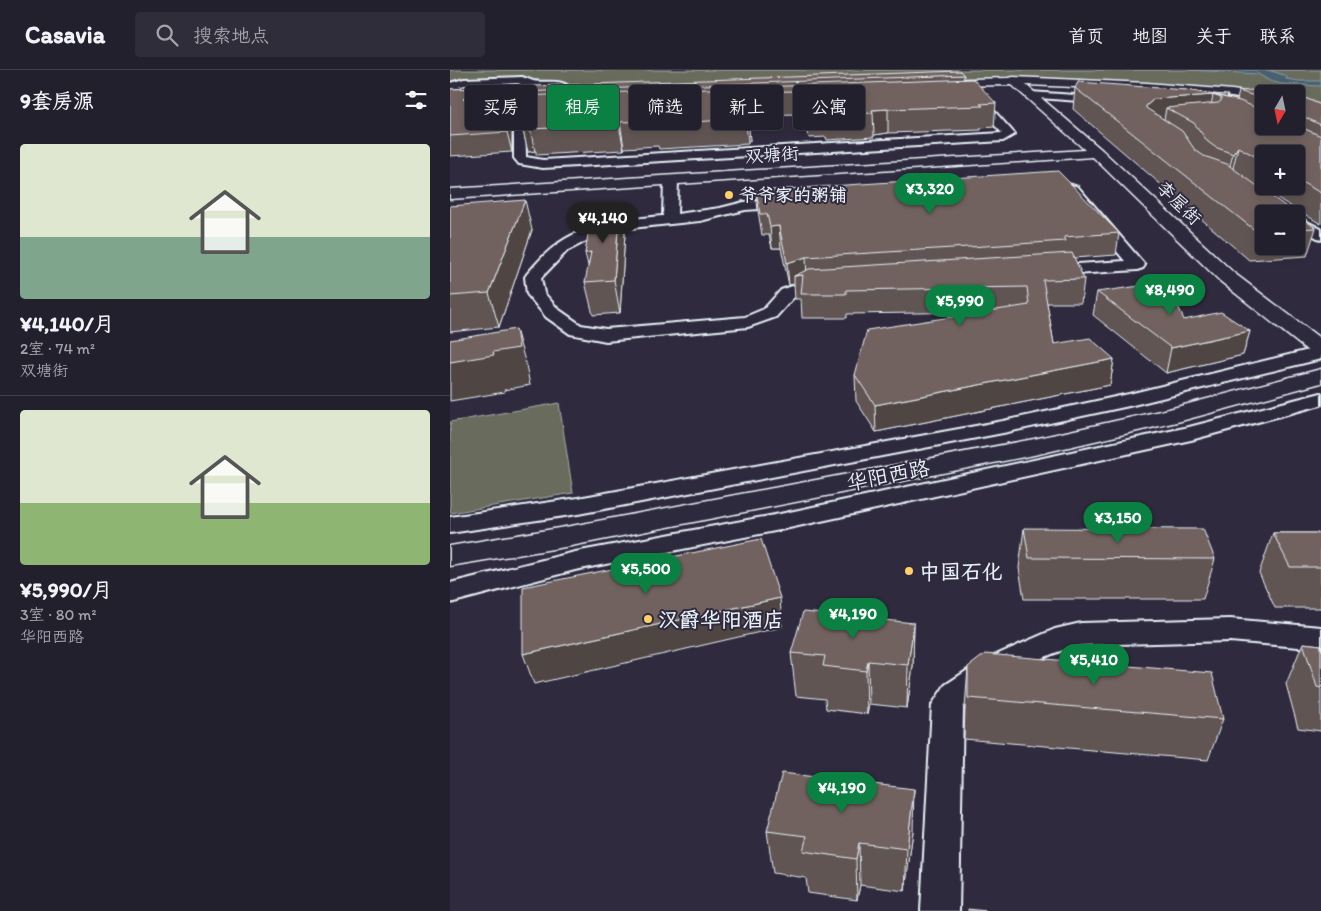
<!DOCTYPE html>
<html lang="zh">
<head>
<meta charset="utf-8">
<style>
	:root { --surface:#23202e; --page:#2f2d3a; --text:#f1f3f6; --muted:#a3a3aa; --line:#403e4a; --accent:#0b8043 }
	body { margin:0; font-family:Itim,"LXGW WenKai TC",sans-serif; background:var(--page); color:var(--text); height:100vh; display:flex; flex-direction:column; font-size:19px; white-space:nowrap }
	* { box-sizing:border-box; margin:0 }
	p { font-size:16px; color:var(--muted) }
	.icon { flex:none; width:28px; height:28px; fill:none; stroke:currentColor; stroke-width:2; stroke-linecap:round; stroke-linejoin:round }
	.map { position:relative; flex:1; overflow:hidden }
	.sheet { display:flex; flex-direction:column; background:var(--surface); width:450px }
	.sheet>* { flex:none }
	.hud { position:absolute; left:15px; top:15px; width:475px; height:45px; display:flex; gap:10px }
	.needle { width:32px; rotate:189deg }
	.tools { position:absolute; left:805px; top:15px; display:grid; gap:10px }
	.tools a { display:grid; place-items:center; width:50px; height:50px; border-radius:5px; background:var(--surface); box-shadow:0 2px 8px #0003,0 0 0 1px var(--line); font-size:25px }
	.price { position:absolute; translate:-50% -42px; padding:0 11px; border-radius:18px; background:var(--accent); color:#fff; font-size:16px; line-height:32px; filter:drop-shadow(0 1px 2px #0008) }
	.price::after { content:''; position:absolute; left:50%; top:30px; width:15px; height:11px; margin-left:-8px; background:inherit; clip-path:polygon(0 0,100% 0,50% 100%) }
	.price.current { background:#222; color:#fff }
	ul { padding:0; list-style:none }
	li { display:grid; align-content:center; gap:10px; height:265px; padding:0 20px }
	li+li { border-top:1px solid var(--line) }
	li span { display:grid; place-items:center; height:155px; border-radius:5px; color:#555 }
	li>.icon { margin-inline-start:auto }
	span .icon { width:90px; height:90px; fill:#fffc; stroke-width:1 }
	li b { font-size:21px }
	h2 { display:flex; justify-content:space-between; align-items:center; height:60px; padding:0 20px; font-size:21px }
	.pill { padding:0 18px; border-radius:5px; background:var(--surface); box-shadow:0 2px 8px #0003,0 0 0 1px var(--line); font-size:18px; line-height:45px }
	.pill.current { background:var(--accent); color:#fff }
	header { display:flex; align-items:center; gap:30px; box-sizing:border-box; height:70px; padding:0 25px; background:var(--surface); border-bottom:1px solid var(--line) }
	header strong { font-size:24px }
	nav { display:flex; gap:28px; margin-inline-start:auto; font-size:18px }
	.search { width:350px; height:45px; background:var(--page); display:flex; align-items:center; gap:12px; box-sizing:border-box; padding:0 18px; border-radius:5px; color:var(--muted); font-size:19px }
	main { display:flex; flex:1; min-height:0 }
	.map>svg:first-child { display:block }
	.green { fill:#696c5d; stroke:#a8aeaa }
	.water { fill:#486170; stroke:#889ba6 }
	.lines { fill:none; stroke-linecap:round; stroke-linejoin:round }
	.street-casing { stroke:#e8f1f8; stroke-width:4 }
	.secondary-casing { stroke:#e8f1f8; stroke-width:3 }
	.primary-casing { stroke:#e8f1f8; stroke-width:3 }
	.street { fill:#2f2a3d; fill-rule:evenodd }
	.secondary { fill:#2f2a3d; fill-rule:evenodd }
	.primary { fill:#2f2a3d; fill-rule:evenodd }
	.wall { fill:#615452; stroke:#e8f1f8; fill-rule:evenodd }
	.shaded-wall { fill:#4f4542; stroke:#e8f1f8 }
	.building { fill:#71625f; stroke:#e8f1f8 }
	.poi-dot { fill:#ffd166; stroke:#2f2a3d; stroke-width:2 }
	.labels { text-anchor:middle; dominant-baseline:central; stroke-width:4; stroke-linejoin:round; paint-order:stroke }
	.far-street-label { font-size:18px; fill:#e8f1f8; stroke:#2f2a3d }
	.far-poi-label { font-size:18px; font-weight:bold; fill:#e8f1f8; stroke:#2f2a3d; text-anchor:start }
	.street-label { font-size:21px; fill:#e8f1f8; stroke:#2f2a3d }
	.poi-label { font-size:21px; font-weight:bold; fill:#e8f1f8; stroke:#2f2a3d; text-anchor:start }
</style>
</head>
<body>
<header>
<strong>Casavia</strong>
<div class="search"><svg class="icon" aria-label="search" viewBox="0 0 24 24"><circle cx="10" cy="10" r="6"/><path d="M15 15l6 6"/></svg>搜索地点</div>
<nav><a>首页</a><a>地图</a><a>关于</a><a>联系</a></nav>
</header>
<main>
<section class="sheet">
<h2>9套房源<svg class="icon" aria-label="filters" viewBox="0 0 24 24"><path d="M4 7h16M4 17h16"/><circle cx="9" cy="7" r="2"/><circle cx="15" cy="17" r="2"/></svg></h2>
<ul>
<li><span style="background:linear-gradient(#dfe7d0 60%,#7fa58c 0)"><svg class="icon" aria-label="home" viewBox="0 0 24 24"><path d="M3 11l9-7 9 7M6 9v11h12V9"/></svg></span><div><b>¥4,140/月</b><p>2室 · 74 m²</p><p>双塘街</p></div></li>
<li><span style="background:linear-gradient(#dfe7d0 60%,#8fb573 0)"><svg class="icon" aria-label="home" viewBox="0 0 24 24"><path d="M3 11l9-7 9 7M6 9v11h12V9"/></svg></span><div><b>¥5,990/月</b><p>3室 · 80 m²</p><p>华阳西路</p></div></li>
</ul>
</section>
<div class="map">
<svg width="871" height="841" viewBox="0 0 871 841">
	<rect width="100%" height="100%" fill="#2f2a3d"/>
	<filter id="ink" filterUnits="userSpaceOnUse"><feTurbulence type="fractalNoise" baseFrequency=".02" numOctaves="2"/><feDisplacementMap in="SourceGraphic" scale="10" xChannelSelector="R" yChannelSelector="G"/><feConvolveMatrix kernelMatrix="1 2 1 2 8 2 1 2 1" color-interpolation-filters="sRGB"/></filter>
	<g filter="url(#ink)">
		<path class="green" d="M0,0H871V42L846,33V24H814L732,16L561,8L0,27Z
			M109,333L123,423L0,443V352Z"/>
		<path class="water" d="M740,0H818L837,6L836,9L849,11H871V16L832,14L820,11L808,4Z"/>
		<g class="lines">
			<defs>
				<path id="street" d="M72,7C76,8 80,10 83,11C98,14 112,7 124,21L122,29H114V22C99,11 83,18 68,21C51,24 16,24 0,22V13L14,9ZM71,13L66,15L8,17L15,15Z
					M580,22L655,27L660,30L655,33L576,27L575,25Z
					M524,24L530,25L563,62L565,64L553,71L93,98L69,94L64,88V49L29,50L23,47L29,44L107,42L108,44L107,46L103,47L75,48L76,87L93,90L552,63L520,29L519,27Z
					M221,106L228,110L227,144L270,138L294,132L609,111L628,117L695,195L693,198L687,200L360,221L343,228L326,247L298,257L156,271L120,264L96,247L77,224L75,207L77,204C86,194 94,184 105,176C134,153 177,149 213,146L214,110ZM596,119H608L618,123L675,191L357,211L331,220L314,239L295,247L156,259L131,255L108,239L94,223L91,208L117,181L142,168L181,158L250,151L295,140Z
					M846,146L871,159V170L846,156Z
					M871,277V289L679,336L553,363L128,444L0,463V447L128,428L553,351L679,324Z
					M871,323V335L741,370L330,460L125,500L0,533V513L125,482L330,444L739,357Z
					M780,549L871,557V579L780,571L631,575C589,585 552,608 517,633L513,637L509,841H471L482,635L495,615L530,592L605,559L631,553Z"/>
				<path id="secondary" d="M563,7L697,13L782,20L814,25V33L782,27L697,20L576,15L652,80L784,203L871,269V287L863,285L770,211L643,87L0,129V119L635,80L562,15L486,16L480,13L486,10L559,8Z"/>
				<path id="primary" d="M871,299V313L731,351L584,385L121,476L0,496V476L121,456L584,369L719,339Z"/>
			</defs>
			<use href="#street" class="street-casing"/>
			<use href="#secondary" class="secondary-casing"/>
			<use href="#primary" class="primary-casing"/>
			<use href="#street" class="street"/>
			<use href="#secondary" class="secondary"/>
			<use href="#primary" class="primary"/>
		</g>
		<path class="wall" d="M514,5L513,10L546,33L544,57L531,58V60L438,63L424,65V67L377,70L376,67L359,68L350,44L297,45L300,71H298V74L209,79L208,76L174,78V80L86,85V81L78,82L72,56L71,40L60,41L62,51V82L0,86V19Z
			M625,18L736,20L787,30L789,21L814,24V56H846V24L871,35V154L832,131L814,118L807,116L814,144V176H846V144L866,158L857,186L799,190L623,39ZM814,84H846V116H814Z
			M306,121L669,163L666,185L624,188L634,209L631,233H597L604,274L664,289L660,315L426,362L406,331L405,305L536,242L397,244V248H352L351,229H345L344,214L339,215L331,178H322L319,165H312L308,141Z
			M170,135L175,164L170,243L143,245L135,212Z
			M0,136L82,160L49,257L0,262Z
			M647,222L734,250L800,261L793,285L716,303L643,245Z
			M574,458L765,489L753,529H574L569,498Z
			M823,463H871V538H825L809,503Z
			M464,553L463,596L457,638L419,634L417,644L376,639L375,629L346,626L341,583Z
			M853,573L871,575V661L848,658L836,614Z
			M518,597L773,649L758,690L514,669L515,638Z
			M317,761H463L455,821L410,815L407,830L358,823L356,808L323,803Z"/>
		<path class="shaded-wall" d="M21,24L26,42L13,29Z
			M763,25L759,46L716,38L714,50L692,58L696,36L704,29Z
			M58,32L62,51V82L57,62Z
			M438,39V63L424,65L423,43L422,40Z
			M295,46H298L300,71H298Z
			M170,52L174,78V80L169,55Z
			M72,56H82L80,59L85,81L78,82Z
			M788,77L782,102L777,108L783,84Z
			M75,130L82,160L49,257L39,223Z
			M170,135L175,164L170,243L164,210Z
			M329,156L331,178H322L320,157Z
			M141,182L142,212L135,183Z
			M356,187L357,209L353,205L344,206V214L339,215L337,193Z
			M66,259L76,295L80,315L54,320L55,322L0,331V292L43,282Z
			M800,261L793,285L716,303L721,278Z
			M664,289L660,315L426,362L425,335Z
			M330,528L332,557L84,614L73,584Z
			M464,553L463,596L457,638L458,595Z
			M418,591L419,634L417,644L416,601Z
			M464,719L463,761L455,821L457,779Z
			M409,773L410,815L407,830L406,789Z"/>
		<path class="building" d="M510,1L514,5L21,24L13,29L21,33L58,32L57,62L0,66V19Z
			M523,9L546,33L530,34L533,36L438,39L422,40L423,43L376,45L375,43L357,44L349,21L290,22L298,46H295L296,49L205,54V51L170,52L169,55L80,59L82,56H72L71,26Z
			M628,12L736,20L765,25L790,31L814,41V56H846V55L871,66V123L846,109V84H814V91L788,77L783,84L765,77L758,72L744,53L716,38L768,33L771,31V28L763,25L704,29L696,36V38L732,61L745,80L754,86L777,94L846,144H814V161L807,162L625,18Z
			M831,18L845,24H814V29L789,21Z
			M763,24L778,25L777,28Z
			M846,24L871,35V55L846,43Z
			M608,101L669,163L614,167L616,171L356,187L337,193L329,156L320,157L317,144H310L306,121Z
			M75,130L39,223L0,226V136Z
			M170,135L164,210L135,212L141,182L135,183L142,139Z
			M846,144L866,158L846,159Z
			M622,183L634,209L593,210L604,274L640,268L664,289L425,335L405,305L417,260L579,235L577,217L396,220V224H351L353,205L344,206L359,199Z
			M718,212L734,250L771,242L800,261L721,278L647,222Z
			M66,259L69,278L43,282L44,285L0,292V270Z
			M574,458L753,459L765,489L579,488Z
			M823,463H871V497H840Z
			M311,469L330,528L73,584V517Z
			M353,542L464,553L458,595L418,591L416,601L373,596L375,586L341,583Z
			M853,573L871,575V618L867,617Z
			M535,584L762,603L773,649L518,628V597Z
			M332,703L464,719L457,779L409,773L406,789L353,781L357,766L317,761Z
			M518,839L536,841H518Z"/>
	</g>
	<g class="poi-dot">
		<circle cx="279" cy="125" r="5"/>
		<circle cx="459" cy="501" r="5"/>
		<circle cx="198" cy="549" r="5"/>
	</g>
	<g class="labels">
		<g class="far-street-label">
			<text transform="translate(322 85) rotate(-4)">双塘街</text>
			<text transform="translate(729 133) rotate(44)">李屋街</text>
		</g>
		<g class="far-poi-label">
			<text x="289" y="125">爷爷家的粥铺</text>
		</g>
		<g class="street-label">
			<text transform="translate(438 405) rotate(-11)">华阳西路</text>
		</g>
		<g class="poi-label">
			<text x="469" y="501">中国石化</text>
			<text x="208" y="549">汉爵华阳酒店</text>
		</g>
	</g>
</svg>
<div class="tools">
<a><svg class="needle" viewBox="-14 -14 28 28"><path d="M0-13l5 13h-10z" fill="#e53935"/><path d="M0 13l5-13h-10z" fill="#a3a3aa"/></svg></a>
<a>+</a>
<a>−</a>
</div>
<b class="price" style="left:480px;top:145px">¥3,320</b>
<b class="price current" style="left:153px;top:174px">¥4,140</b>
<b class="price" style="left:720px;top:246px">¥8,490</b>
<b class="price" style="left:510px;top:257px">¥5,990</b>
<b class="price" style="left:668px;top:474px">¥3,150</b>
<b class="price" style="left:196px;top:525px">¥5,500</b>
<b class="price" style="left:403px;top:570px">¥4,190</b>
<b class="price" style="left:644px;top:616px">¥5,410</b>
<b class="price" style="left:392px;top:744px">¥4,190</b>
<div class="hud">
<a class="pill">买房</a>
<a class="pill current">租房</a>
<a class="pill">筛选</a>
<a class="pill">新上</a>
<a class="pill">公寓</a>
</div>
</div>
</main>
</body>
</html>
